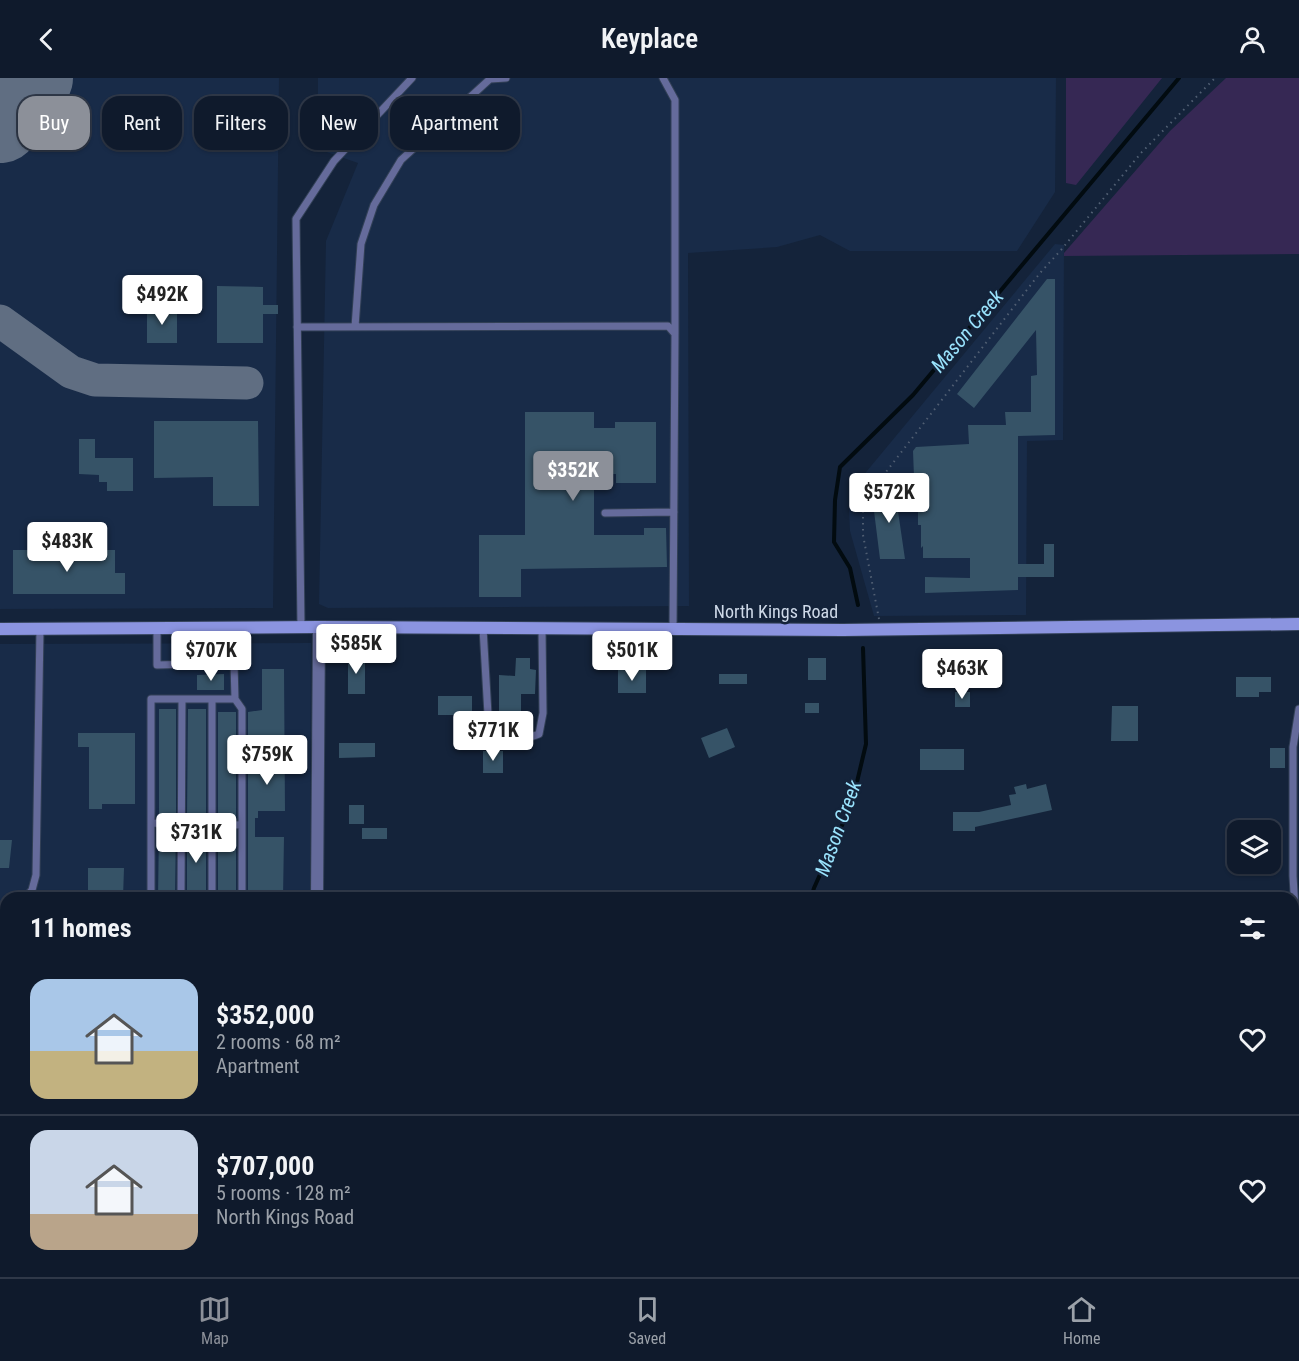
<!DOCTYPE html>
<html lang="en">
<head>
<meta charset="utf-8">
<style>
	:root { --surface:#0f1a2c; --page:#1d2738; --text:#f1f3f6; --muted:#9ba1a9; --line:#2f3848; --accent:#8c9099 }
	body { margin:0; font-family:"Roboto Condensed",sans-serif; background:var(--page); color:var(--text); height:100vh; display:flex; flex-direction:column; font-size:22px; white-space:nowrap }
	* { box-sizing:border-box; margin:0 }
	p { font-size:20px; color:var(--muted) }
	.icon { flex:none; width:33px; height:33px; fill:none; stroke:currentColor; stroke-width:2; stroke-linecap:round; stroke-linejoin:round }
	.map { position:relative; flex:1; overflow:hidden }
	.drawer { position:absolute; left:0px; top:814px; width:1299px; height:386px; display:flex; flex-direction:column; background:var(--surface); border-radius:18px 18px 0 0; box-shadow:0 2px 4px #0004,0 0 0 2px var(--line) }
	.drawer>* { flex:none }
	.top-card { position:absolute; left:18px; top:18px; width:600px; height:54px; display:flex; gap:12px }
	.buttons { position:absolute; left:1227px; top:742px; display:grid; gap:12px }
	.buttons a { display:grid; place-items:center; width:54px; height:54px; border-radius:12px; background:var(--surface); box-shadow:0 2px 4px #0004,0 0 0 2px var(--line); font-size:30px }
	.price { position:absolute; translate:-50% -51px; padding:0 14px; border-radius:6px; background:#fff; color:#222; font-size:20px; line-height:39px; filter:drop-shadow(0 2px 3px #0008) }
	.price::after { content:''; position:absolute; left:50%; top:36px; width:18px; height:14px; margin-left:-9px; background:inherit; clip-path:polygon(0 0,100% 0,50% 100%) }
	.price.active { background:var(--accent); color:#fff }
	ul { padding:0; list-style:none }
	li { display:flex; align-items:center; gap:18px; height:150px; padding:0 30px }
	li+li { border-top:2px solid var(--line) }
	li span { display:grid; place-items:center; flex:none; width:168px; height:120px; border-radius:18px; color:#555 }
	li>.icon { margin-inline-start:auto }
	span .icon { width:72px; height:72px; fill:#fffc; stroke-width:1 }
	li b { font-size:26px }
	h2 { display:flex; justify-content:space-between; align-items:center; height:72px; padding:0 30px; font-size:26px }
	.tag { padding:0 21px; border-radius:18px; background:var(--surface); box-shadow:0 2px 4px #0004,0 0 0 2px var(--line); font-size:21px; line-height:54px }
	.tag.active { background:var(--accent); color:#fff }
	header { display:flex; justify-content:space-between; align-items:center; height:78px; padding:0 30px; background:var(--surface); font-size:27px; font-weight:600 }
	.dock { display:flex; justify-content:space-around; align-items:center; height:84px; border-top:2px solid var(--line); background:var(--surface); font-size:16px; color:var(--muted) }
	.dock a { display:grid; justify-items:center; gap:3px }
	.dock .active { color:var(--accent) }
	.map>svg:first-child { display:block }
	.built { fill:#182b48 }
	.green { fill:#362854 }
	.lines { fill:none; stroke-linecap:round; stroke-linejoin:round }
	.stream { stroke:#020b10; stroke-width:4 }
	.taxiway { stroke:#606e82; stroke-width:33 }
	.runway { stroke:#606e82; stroke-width:82 }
	.building { fill:#365367 }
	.service-casing { stroke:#324056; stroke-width:9 }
	.minor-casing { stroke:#324056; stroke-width:14 }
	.secondary-casing { stroke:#324056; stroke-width:14 }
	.path { stroke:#515f73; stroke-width:2; stroke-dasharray:1.5 4.5; stroke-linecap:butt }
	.service { stroke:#656b9b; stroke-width:7 }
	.minor { stroke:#656b9b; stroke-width:12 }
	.secondary { stroke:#8b94e0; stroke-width:12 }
	.labels { text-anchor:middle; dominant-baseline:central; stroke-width:5; stroke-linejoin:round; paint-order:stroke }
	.street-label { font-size:18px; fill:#ced9e8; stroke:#14233a }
	.water-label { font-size:20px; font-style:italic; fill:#9ae3fd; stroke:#14233a }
</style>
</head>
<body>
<header><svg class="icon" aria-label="back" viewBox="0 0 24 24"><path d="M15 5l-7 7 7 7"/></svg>Keyplace<svg class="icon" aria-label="person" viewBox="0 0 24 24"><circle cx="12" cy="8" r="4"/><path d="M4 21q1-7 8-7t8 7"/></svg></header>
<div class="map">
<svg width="1299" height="1199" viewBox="0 0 1299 1199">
	<rect width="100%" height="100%" fill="#14233a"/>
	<path class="built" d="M0,0H279L273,530L0,531Z
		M318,0H1056L1055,114L1017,173H850L820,157L777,169L688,175L689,528L328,530L319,526L326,163L358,85L318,71Z
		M1055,166L1064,167L1063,362L1027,363L1026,537L874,538L850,453L849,432L862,399Z
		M311,565L310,820H6V1085H0V566Z
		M1293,922H1299V1188L1293,1190Z
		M1062,1194H1281L1265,1199H1062Z"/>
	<path class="green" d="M1066,0H1162L1076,107L1066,105Z
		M1226,0H1299V176L1064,178V175L1170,53Z"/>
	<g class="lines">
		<path class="stream" d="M858,527L850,490L834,464L835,422L840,389L913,317L1179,0
			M811,820L814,810L852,725L866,666L863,570
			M838,1194L839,1199"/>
		<path class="taxiway" d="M0,243L71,294L95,302L247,305"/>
		<path class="runway" d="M0,44L32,0"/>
	</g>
	<path class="building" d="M1047,201H1055V357L1018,358V486H1044V466H1054V499H1018V512L925,515V499L970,500V480H923V468L921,470V447H918V424L915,425L913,373L916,369L969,366L968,347H1006L1005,334H1031V298L1037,297L1036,252L974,330L957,316Z
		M217,208L263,209V227H278V236H263V265H217Z
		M147,230H177V265H147Z
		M525,334H594V350H615V344H656V405H616V396H594V457H644V450H666L667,489L521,491V519H479V457H525Z
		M154,343H258L259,428H213V399L154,400Z
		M79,361H95V380H133V413H107V404H99V397L79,396Z
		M893,399L905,481H880L873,425Z
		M13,472H115V495H125V516H13Z
		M961,576H979V600H961Z
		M348,578H365V616H348Z
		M516,580H530V591L536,592L535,616H521V641H499V597L515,598Z
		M808,580H826V602H808Z
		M262,591H284L285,733H258V740H255V759H284L283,820H248V634L262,632Z
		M618,592H646V615H618Z
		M224,596V612H197V597Z
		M719,596H747V606H719Z
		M1236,599H1271V614H1259V619H1236Z
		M955,614H970V629H955Z
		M438,618H472V637H438Z
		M805,625H819V635H805Z
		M1112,628H1138V663H1111Z
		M159,631H176V740H159Z
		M188,631H206V741L187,740Z
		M218,634H236V741H218Z
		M727,650L735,669L709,680L701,660Z
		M78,655H135V726H102V731H89V669H78Z
		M339,665H375V679L339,680Z
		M1270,670H1285V690H1270Z
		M920,671H964V692H920Z
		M483,673H503V695H483Z
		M1026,706L1027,711L1046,706L1052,732L975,749V753H953V734H979L1011,727L1009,717L1016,716L1014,709Z
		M349,727H364V746H349Z
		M362,750H387V761H362Z
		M159,751H176L175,820H158Z
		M187,751L206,752V820H187Z
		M218,752L236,753V820H218Z
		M0,762H12L9,790H0Z
		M88,790H124L123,820H88Z"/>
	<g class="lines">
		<defs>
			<path id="service" d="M663,0L675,22V256
				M297,249L668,248L675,256L673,551
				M355,249L361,166L374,127L401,82L490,1L506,0
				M605,435L674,434
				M301,549L296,141L334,83L412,0
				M157,550V587L234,585
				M233,550L235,621L242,631V820
				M483,550L489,654C506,661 523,663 539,656L543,635L542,552L544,551
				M212,621V820
				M1299,631L1293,669V798L1296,848L1299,849
				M151,745L242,747
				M25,820L32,812L36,797L40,551
				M151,820V621H235
				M181,820L182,621
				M0,833L6,831"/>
			<path id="minor" d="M317,820L319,549
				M312,1194V1199
				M687,1194V1199
				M25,1199V1194
				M165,1199V1194"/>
			<path id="secondary" d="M0,551L319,549L843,552L1299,546"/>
		</defs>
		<use href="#service" class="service-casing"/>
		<use href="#minor" class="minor-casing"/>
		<use href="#secondary" class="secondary-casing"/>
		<path class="path" d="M879,541L863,457V431L872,412L1040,195L1061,172L1141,75L1215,0"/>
		<use href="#service" class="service"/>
		<use href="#minor" class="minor"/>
		<use href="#secondary" class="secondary"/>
	</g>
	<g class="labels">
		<g class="street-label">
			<text x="776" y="533">North Kings Road</text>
		</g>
		<g class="water-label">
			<text transform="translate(967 253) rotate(-50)">Mason Creek</text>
			<text transform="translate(838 750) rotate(-70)">Mason Creek</text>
		</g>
	</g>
</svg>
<div class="buttons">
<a><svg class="icon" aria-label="layers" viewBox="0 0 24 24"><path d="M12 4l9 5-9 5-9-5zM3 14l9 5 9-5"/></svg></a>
</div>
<b class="price" style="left:162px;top:248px">$492K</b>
<b class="price active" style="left:573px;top:424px">$352K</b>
<b class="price" style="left:889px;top:446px">$572K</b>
<b class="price" style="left:67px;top:495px">$483K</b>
<b class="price" style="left:356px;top:597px">$585K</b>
<b class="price" style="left:211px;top:604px">$707K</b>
<b class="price" style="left:632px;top:604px">$501K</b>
<b class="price" style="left:962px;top:622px">$463K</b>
<b class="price" style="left:493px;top:684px">$771K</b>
<b class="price" style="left:267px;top:708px">$759K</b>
<b class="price" style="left:196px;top:786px">$731K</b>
<div class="top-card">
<a class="tag active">Buy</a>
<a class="tag">Rent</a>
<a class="tag">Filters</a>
<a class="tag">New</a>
<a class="tag">Apartment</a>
</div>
<section class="drawer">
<h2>11 homes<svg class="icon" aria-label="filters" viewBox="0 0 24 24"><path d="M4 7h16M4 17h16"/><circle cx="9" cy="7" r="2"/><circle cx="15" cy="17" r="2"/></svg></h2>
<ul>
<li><span style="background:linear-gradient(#a9c7e8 60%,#c2b280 0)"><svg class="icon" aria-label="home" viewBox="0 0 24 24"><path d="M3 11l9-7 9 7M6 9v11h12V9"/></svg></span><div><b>$352,000</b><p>2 rooms · 68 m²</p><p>Apartment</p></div><svg class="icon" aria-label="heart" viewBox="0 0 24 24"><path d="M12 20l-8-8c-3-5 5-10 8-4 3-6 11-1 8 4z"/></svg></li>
<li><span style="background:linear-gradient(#c9d6e8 70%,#b9a48a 0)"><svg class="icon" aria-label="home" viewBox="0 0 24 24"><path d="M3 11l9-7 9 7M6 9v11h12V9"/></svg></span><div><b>$707,000</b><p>5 rooms · 128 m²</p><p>North Kings Road</p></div><svg class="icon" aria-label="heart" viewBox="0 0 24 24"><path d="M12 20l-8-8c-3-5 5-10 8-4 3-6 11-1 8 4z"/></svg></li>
</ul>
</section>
</div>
<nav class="dock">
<a class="active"><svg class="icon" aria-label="map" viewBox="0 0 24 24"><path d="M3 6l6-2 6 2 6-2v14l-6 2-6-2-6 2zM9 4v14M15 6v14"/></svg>Map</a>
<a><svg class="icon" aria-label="saved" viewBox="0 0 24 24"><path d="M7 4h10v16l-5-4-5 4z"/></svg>Saved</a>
<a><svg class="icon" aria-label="home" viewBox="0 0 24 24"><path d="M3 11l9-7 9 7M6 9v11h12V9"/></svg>Home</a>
</nav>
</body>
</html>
